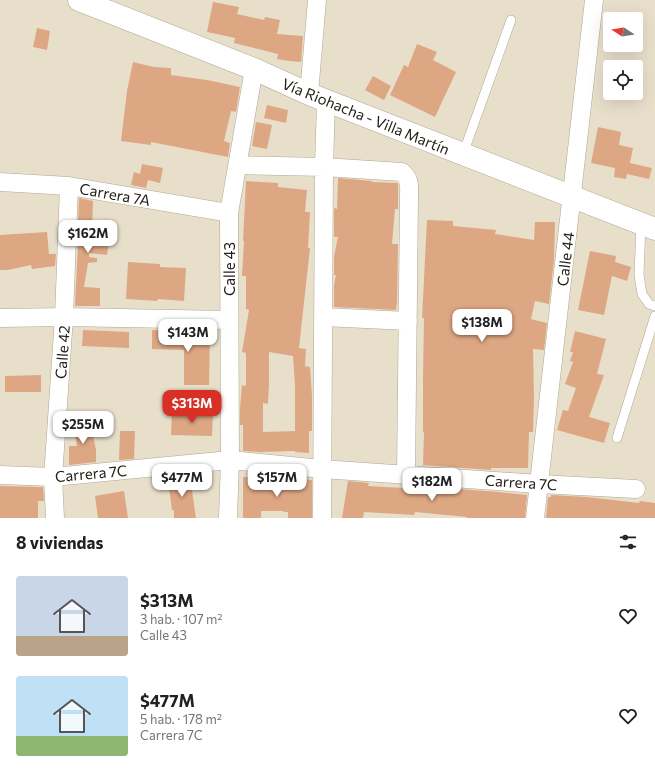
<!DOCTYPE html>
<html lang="es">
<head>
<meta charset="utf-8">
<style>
	:root { --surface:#fff; --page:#f6f6f6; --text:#202124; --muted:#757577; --accent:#d93025 }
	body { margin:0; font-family:Commissioner,sans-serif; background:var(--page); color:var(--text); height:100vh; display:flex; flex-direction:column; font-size:15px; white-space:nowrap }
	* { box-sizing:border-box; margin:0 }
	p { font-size:13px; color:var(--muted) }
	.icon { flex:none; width:22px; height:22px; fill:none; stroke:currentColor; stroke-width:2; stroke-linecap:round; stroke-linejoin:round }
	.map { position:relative; height:518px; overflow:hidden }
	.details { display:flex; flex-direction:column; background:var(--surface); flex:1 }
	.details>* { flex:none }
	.needle { width:26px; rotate:282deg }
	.controls { position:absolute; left:603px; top:12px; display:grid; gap:8px }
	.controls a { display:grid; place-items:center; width:40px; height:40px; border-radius:4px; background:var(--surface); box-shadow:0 4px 16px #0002; font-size:20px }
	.price { position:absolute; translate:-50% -34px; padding:0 9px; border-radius:8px; background:#fff; color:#222; font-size:13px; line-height:26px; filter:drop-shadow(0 1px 2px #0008) }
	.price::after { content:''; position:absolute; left:50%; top:24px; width:12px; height:9px; margin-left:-6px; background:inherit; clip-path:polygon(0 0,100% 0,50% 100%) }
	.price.on { background:var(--accent); color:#fff }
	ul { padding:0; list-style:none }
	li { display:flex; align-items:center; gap:12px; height:100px; padding:0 16px }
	li span { display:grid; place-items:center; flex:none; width:112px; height:80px; border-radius:4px; color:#555 }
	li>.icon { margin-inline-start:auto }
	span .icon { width:48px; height:48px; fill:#fffc; stroke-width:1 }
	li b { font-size:17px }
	h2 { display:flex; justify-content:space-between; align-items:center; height:48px; padding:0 16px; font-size:17px }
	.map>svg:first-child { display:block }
	.building { fill:#dea783; fill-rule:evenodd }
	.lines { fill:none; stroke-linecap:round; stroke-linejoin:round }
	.service-casing { stroke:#afa793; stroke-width:10 }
	.minor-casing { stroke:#afa793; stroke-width:19 }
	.secondary-casing { stroke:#afa793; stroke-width:23 }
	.service { stroke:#fff; stroke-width:9 }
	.minor { stroke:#fff; stroke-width:18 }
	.secondary { stroke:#fff; stroke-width:22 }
	.labels { text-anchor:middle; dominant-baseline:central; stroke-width:3; stroke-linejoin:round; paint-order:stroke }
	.street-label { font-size:15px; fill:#232018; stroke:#fff }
</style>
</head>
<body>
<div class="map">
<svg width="655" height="518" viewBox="0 0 655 518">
	<rect width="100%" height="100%" fill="#e8dfcb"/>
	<path class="building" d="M213,2L239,7L237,14L264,20L265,17L280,20L277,34L303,36L301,62L289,61L277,59L278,54L234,43L235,38L207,32Z
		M37,28L50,31L47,50L33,47Z
		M417,44L437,52L433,60L456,72L435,117L390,95L404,65L408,67Z
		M133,62L154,67L171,68V75L207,80L240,87L236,112L231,111L224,141L230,143L228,157L151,142V145L121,141L127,91Z
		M373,76L391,86L384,100L365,90Z
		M267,105L288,110L286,123L264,118Z
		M256,122L272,125L267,149L252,146Z
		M598,127L621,132L619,145L633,148L630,163L652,168L649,179L627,174L626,179L614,177L615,168L591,163Z
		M142,164L163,168L160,183L148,180L146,188L131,185L134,172L140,174Z
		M338,178L372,181V182L398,183V209H395L392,244H398L397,302L396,310L334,307V285L336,275H334V256L338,237H334V208L337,209Z
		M246,181L278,183V187L307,190L305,212H310L308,248H310L299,348L306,349L305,366L310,367L312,396V431H309V453L295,452V451L260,452L243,451V425H240V408L242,385L246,386V353L242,352L249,310L246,309V276H242L244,241H243ZM269,352L293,356L295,385V431L263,432V403L268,404L269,384Z
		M79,198L93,201L92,230L110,233L107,255L89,253V257L97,258V262L88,263L84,287L100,288V306H75L79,224H78Z
		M427,220L453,221V226L496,230L495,234L534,240L535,222H555L554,260L549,304L535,301L531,319L547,323L544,350L533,349L534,398L533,432H529L528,468H491V470L423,465L424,432H423V377L424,318H422Z
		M47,232L49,254H56L55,266L32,269L31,265L8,270H0V235Z
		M590,251L616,256L615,262L631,267L627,281L612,276L604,315L578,310Z
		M128,262L160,264V267L186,268L184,301L158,299L157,301L126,299Z
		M83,330L129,332V348L82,346Z
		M152,330L210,332L209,385H184V350L152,349Z
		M575,331L606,339L597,374L604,375L589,417L610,423L604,443L557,430L563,410L568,411L576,388L565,384L573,362L570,361L573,352H570Z
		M41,375V392H5V376Z
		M172,411L213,412L212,436L171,435Z
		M90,420L96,450V462L69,465V446H77L73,423Z
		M120,431H135L134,459L119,460Z
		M190,477L196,518H174V510H172L168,480Z
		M243,477H261V482L300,483V479L312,480V518H288V512H284L283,511H261V518H243Z
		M348,481L369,483L368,486L421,489V486L499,492L527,495L525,518H467V517L415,512L414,515L364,512L363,518H342Z
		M0,486L43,487L44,501H38V518H0Z
		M124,491L128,518H98L95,496Z
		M551,495L587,497L639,503L640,501L655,503V518H546L548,497H551Z"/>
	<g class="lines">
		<defs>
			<path id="service" d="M463,154L511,20
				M641,225L639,275L642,294L649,304L655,306
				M617,438L655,316"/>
			<path id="minor" d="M309,94L317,0
				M237,165L324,167L402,172C411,180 409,186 409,198L406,475
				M0,182L69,186L229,213
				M323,317L408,321
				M0,318L64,317L229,320
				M0,475L53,477L230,460L322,469L539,484L636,489
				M55,518L53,477L64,317L69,186
				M228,518L230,460L229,213L254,69
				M322,518L324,167L326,101
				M535,518L594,0"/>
			<path id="secondary" d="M79,0L254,69L309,94L655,229"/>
		</defs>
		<use href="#service" class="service-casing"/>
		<use href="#minor" class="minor-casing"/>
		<use href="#secondary" class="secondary-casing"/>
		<use href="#service" class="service"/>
		<use href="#minor" class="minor"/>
		<use href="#secondary" class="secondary"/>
	</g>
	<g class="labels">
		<g class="street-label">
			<text transform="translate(366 116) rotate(22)">Vía Riohacha - Villa Martín</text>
			<text transform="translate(115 194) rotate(10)">Carrera 7A</text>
			<text transform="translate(565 259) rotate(-83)">Calle 44</text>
			<text transform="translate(229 269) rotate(-90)">Calle 43</text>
			<text transform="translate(62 352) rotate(-86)">Calle 42</text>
			<text transform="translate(91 473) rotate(-5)">Carrera 7C</text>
			<text transform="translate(521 482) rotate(4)">Carrera 7C</text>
		</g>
	</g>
</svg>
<div class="controls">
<a><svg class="needle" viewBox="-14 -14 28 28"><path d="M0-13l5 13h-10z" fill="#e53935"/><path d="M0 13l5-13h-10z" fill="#757577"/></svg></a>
<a><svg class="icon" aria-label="locate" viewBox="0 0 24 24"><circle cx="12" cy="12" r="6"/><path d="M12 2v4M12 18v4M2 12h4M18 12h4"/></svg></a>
</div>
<b class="price" style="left:88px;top:254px">$162M</b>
<b class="price" style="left:482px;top:343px">$138M</b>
<b class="price" style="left:188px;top:353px">$143M</b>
<b class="price on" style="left:192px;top:424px">$313M</b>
<b class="price" style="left:83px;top:445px">$255M</b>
<b class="price" style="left:182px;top:498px">$477M</b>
<b class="price" style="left:277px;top:498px">$157M</b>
<b class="price" style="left:432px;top:502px">$182M</b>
</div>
<section class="details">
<h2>8 viviendas<svg class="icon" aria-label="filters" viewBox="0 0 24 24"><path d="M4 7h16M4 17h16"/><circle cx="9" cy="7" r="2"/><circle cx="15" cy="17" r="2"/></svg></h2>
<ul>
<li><span style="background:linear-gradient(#c9d6e8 75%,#b9a48a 0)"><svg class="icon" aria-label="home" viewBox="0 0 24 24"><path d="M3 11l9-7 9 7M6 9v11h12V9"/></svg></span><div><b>$313M</b><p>3 hab. · 107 m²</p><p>Calle 43</p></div><svg class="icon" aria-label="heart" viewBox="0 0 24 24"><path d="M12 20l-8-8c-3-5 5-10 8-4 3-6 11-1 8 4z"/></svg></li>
<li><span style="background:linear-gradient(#bfe0f5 75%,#8fb573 0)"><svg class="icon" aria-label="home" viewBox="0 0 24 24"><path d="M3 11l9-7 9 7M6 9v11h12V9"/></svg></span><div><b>$477M</b><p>5 hab. · 178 m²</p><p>Carrera 7C</p></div><svg class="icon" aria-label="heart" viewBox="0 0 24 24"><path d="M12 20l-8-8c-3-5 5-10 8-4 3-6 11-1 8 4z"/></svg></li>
</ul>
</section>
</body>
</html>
